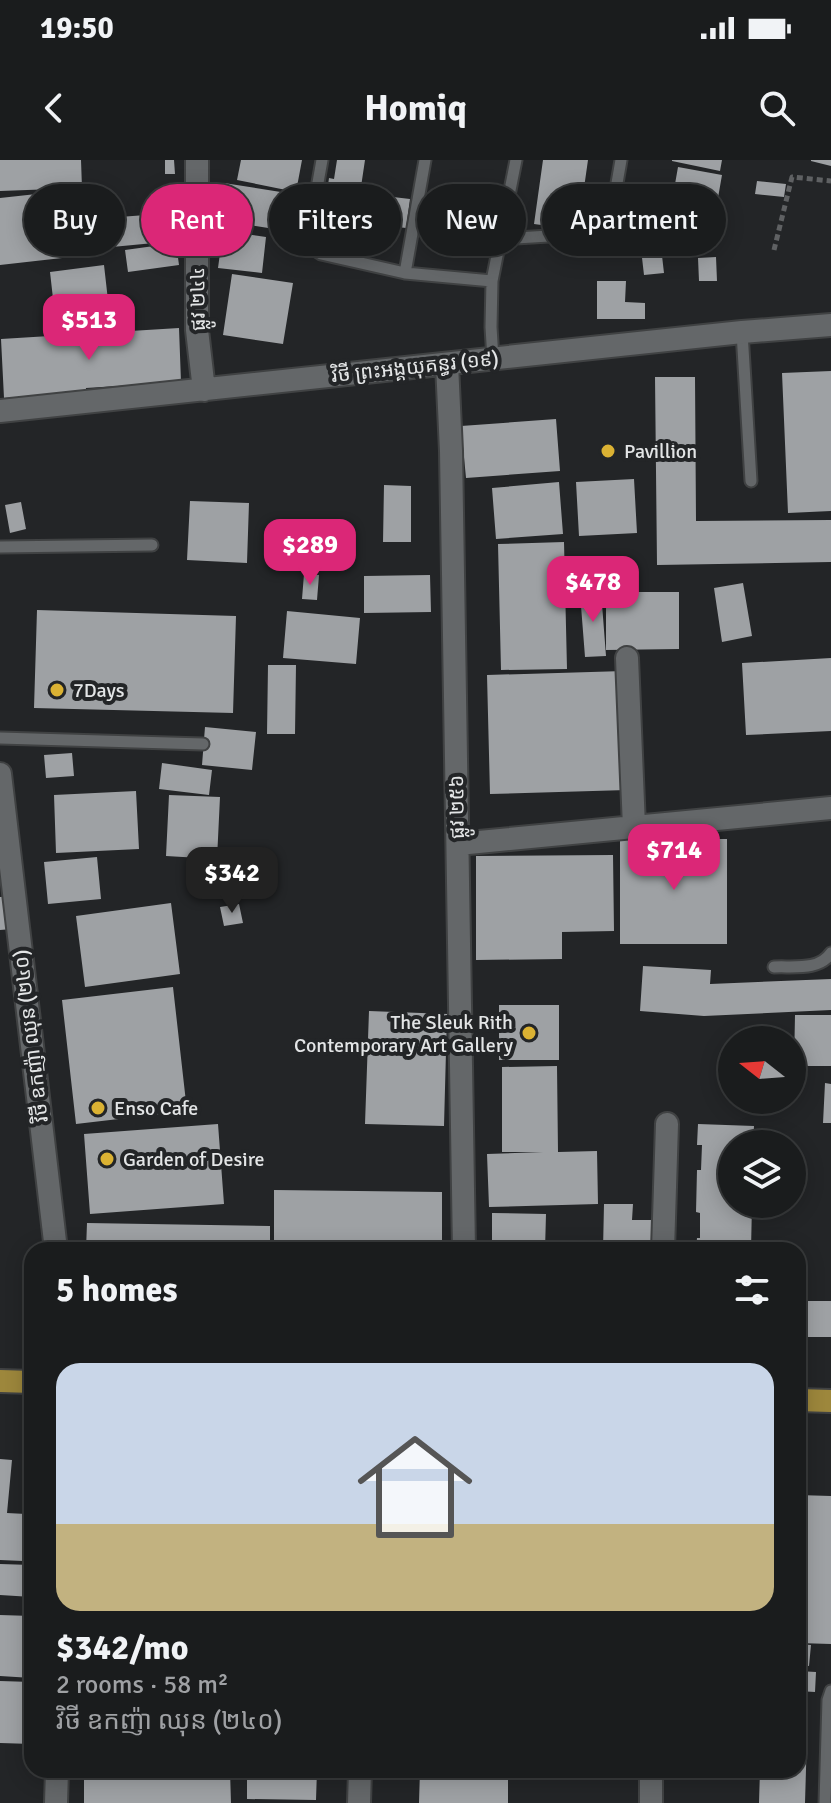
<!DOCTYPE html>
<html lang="en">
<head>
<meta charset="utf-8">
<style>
	:root { --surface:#1a1c1d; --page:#27292a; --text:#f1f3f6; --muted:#9fa1a4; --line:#383a3b; --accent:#db2777 }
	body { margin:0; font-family:Signika,"Noto Sans Khmer",sans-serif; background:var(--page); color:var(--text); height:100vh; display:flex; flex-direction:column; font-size:30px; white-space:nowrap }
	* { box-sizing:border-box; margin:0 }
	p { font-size:26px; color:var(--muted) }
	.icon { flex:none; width:44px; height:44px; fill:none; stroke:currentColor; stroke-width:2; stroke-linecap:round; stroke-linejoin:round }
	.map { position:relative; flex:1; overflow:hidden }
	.drawer { position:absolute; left:24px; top:1082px; width:782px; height:536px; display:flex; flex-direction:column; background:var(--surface); border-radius:24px; box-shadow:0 4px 20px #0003,0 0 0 2px var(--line) }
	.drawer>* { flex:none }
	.hud { position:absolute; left:24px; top:24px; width:784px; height:72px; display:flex; gap:16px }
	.needle { width:52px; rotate:287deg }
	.tools { position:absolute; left:718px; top:866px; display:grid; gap:16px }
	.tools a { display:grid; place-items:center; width:88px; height:88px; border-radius:50%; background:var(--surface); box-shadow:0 4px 20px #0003,0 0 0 2px var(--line); font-size:40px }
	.price { position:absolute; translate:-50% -68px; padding:0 18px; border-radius:16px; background:var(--accent); color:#fff; font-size:26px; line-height:52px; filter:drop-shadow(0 2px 4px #0008) }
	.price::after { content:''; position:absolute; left:50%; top:48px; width:24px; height:18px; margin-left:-12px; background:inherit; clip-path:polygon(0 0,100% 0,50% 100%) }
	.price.current { background:#222; color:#fff }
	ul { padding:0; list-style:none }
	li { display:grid; align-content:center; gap:16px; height:424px; padding:0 32px }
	li span { display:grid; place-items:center; height:248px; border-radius:24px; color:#555 }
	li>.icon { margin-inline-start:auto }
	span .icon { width:144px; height:144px; fill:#fffc; stroke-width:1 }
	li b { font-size:34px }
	h2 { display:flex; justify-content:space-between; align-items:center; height:96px; padding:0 32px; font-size:34px }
	.pill { padding:0 28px; border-radius:36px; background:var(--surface); box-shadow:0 4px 20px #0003,0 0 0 2px var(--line); font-size:28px; line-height:72px }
	.pill.current { background:var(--accent); color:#fff }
	.status { display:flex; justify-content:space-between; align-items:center; height:56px; padding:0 40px; background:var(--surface); direction:ltr }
	.status svg { height:22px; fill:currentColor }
	header { display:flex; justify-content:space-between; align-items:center; height:104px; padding:0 32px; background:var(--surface); font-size:36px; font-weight:800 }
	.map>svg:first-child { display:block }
	.building { fill:#9ea1a4 }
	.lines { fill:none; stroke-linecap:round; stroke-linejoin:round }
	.service-casing { stroke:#404243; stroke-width:15 }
	.minor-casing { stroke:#404243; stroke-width:26 }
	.tertiary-casing { stroke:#404243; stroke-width:26 }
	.primary-casing { stroke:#404243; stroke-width:26 }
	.path { stroke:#5f6163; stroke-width:5; stroke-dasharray:6 4; stroke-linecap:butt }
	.service { stroke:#646769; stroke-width:11 }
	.minor { stroke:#646769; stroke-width:22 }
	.tertiary { stroke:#646769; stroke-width:22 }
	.primary { stroke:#9d873c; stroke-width:22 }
	.poi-dot { fill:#dbb233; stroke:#232527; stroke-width:3 }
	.labels { text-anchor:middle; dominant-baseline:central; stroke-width:8; stroke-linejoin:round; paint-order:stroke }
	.street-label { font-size:20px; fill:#e3e5e6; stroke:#232527 }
	.poi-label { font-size:20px; fill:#e3e5e6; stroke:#232527; text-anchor:start }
</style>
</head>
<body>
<div class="status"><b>19:50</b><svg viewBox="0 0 49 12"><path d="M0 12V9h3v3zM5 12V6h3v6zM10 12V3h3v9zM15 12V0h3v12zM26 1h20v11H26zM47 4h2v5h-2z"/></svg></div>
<header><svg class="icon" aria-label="back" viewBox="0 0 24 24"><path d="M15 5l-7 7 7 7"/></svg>Homiq<svg class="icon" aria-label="search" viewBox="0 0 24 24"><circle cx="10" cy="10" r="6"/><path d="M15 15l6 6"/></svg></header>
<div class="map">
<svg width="831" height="1643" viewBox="0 0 831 1643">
	<rect width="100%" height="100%" fill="#232527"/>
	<path class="building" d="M0,0H81L82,28L0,31Z
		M165,0H174L175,14H165Z
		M241,0H302L296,32L237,20Z
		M337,0H365L355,67L323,62L329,18L334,19Z
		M543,0H588L578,70L534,64Z
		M672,0H722L720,11L672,1Z
		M811,0H831V6L811,1Z
		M678,7L722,15L709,89L665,81Z
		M757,21L786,24L784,37L755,34Z
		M454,22L466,24L464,39L479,41L473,86L434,80L438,56L424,54L427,33L452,37Z
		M224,23L287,33L281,70L218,60Z
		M163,30L172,31V44H163Z
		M64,31L67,61L172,53L175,81L70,91L71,97L0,105V38Z
		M376,35L410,39L406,68L372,64Z
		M223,71L266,77L262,113L218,108Z
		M176,83L179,105L128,112L125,90Z
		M661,87L664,113L644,115L641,89Z
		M716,97L717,121H699L698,98Z
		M104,105L110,158L56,165L50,112Z
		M232,114L293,123L283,184L223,175Z
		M597,121H626L625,142L645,143V159H597Z
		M179,168L181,222L86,228V234L4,238L1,179Z
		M831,211V351L788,353L782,213Z
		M655,217H695L696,361L831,360V402L657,405Z
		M556,259L560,311L466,318L461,266Z
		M634,319L637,373L579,376L576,322Z
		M559,322L563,374L496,379L492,328Z
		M384,325L411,326V382H383Z
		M190,341L249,343L247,403L187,400Z
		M21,342L26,369L10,373L5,345Z
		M564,382L567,509L501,510L498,384Z
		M304,414L319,415L317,440L302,439Z
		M430,415L431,452L364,453V416Z
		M743,423L752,476L722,482L714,428Z
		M601,431L606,496L585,497L580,433Z
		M606,432H679V489L606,490Z
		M37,450L236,456L233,553L34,548Z
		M287,451L360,458L356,504L283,498Z
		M831,498V571L746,575L742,503Z
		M268,505H296L295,574H267Z
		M624,511L627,630L490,634L487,515Z
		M205,567L256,572L252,610L202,605Z
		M72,593L74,616L46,618L44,595Z
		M162,603L212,610L209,635L159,629Z
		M136,631L139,689L56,693L54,635Z
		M169,635L220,637L217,699L166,696Z
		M620,679H727V784H620Z
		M613,695L614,771L562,772V799L476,800V696Z
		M97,697L101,739L48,744L44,702Z
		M11,736L12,769L0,770V737Z
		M171,743L180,814L85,827L76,756Z
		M239,744L243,763L224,766L220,747Z
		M643,806L711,810L710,824L831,819V850L704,856L640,851Z
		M173,827L187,951L76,964L62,840Z
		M499,845H559V900H499Z
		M369,851L447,854L444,966L365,964Z
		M795,855H831V906H794Z
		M557,906L558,992L597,991L598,1044L489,1047L487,994L543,992H502V907Z
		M825,923L831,924V963H823Z
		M218,964L224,1044L90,1054L84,974Z
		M698,964L754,966L753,984H732V1044H752L751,1090H696L697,1078H700V1053L696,1052L697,1010H701L702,985H697Z
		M274,1030L442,1032V1090H274Z
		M604,1044H633L632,1060H656L655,1090H603Z
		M492,1053L546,1054L545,1090H492Z
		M87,1063L270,1066V1090H86Z
		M798,1141H831V1177H798Z
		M0,1299L12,1300L7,1353L26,1354L23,1401L0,1400Z
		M798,1335L831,1336V1484L798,1483Z
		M0,1404L32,1405V1437L0,1435Z
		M0,1455L32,1456V1518L0,1516Z
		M798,1484L811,1485L809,1506L798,1505Z
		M798,1511L816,1512L815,1532L798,1531Z
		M0,1521L32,1522V1584L0,1583Z
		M798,1542H808L805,1643H759L760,1610H798Z
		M84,1610H230L231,1643H84Z
		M247,1610H317L316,1640L247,1639Z
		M420,1610H508V1643H419Z"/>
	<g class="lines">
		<defs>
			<path id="service" d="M322,0L308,79L312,88L321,94L405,113L492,121
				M500,79L582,74L599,70L611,58L621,0
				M405,113L425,0
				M742,172L751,321
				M493,199L491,167L492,121L516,0
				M0,387L152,385
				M0,578L203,584
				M774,807C793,806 819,811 831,793
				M825,1643L828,1540L831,1531"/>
			<path id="minor" d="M197,0V170L204,230
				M447,204L451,291L464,1090
				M0,251L742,172L831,165
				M627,498L634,667
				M458,684L831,648
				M663,1090L667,964
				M56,1643L57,1610
				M359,1643L360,1610
				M651,1643V1610"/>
			<path id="tertiary" d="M0,614L56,1090"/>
			<path id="primary" d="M0,1221L32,1222
				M798,1240L831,1241"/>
		</defs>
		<use href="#service" class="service-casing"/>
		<use href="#minor" class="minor-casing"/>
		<use href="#tertiary" class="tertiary-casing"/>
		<use href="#primary" class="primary-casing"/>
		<path class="path" d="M774,90L792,17L831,21"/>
		<use href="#service" class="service"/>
		<use href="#minor" class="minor"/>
		<use href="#tertiary" class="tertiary"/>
		<use href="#primary" class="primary"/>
	</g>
	<g class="poi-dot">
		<circle cx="608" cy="291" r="8"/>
		<circle cx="57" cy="530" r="8"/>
		<circle cx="529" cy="873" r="8"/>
		<circle cx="98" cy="948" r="8"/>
		<circle cx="107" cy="999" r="8"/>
	</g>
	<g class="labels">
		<g class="street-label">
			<text transform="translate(198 139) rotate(-91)">ផ្លូវ ២៤៤</text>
			<text transform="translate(415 207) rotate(-6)">វិថី ព្រះអង្គយុគន្ធរ (១៩)</text>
			<text transform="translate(457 647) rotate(-91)">ផ្លូវ ២៥៦</text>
			<text transform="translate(31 876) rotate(-97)">វិថី ឧកញ៉ា ឈុន (២៤០)</text>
		</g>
		<g class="poi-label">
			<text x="624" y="291">Pavillion</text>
			<text x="73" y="530">7Days</text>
			<text x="513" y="862" text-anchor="end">The Sleuk Rith<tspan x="513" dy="23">Contemporary Art Gallery</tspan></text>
			<text x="114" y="948">Enso Cafe</text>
			<text x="123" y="999">Garden of Desire</text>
		</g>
	</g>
</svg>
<div class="tools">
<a><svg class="needle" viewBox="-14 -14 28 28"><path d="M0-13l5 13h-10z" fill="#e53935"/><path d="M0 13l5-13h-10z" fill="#9fa1a4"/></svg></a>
<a><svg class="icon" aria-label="layers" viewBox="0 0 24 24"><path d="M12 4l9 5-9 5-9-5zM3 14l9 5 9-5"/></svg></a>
</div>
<b class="price" style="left:89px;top:202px">$513</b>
<b class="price" style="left:310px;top:427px">$289</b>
<b class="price" style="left:593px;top:464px">$478</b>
<b class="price" style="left:674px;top:732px">$714</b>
<b class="price current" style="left:232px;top:755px">$342</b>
<div class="hud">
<a class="pill">Buy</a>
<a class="pill current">Rent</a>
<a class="pill">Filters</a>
<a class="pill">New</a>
<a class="pill">Apartment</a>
</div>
<section class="drawer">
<h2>5 homes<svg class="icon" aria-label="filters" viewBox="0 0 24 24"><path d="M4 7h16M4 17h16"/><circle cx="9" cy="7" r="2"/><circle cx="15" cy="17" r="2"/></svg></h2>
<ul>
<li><span style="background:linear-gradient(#c9d6e8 65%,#c2b280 0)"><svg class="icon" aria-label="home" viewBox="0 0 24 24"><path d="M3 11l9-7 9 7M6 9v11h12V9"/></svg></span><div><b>$342/mo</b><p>2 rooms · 58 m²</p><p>វិថី ឧកញ៉ា ឈុន (២៤០)</p></div></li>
</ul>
</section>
</div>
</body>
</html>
